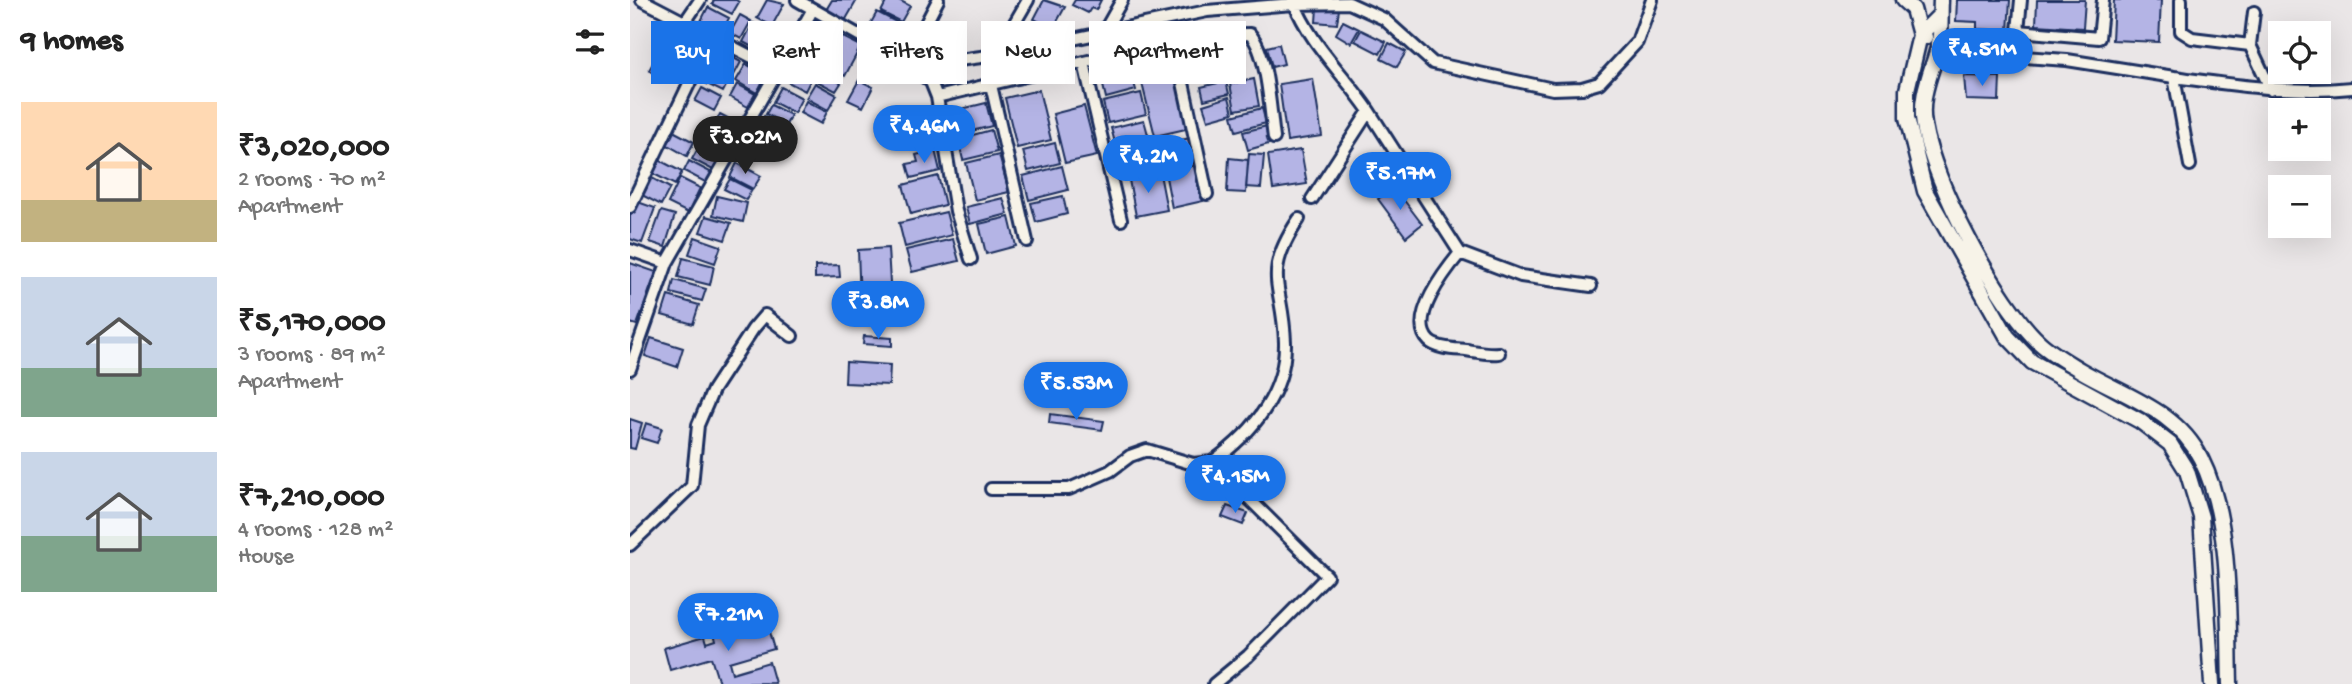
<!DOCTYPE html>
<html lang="en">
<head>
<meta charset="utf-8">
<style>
	:root { --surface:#fff; --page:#f2f2f2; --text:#222; --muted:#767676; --accent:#1a73e8 }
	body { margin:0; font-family:"Gochi Hand",sans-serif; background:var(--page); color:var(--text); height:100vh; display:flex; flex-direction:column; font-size:26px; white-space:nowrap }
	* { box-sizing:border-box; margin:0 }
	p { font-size:23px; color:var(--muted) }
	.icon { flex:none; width:38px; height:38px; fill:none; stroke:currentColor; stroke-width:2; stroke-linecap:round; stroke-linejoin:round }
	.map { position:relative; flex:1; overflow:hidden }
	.side { display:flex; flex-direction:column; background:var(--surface); width:630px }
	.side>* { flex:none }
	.top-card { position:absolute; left:21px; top:21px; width:665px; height:63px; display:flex; gap:14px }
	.buttons { position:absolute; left:1638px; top:21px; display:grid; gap:14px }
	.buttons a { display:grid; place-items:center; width:63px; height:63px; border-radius:0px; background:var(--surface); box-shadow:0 7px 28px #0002; font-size:35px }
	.price { position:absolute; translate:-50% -60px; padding:0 16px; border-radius:24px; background:var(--accent); color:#fff; font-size:23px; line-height:46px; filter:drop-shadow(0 2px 4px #0008) }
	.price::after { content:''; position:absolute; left:50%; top:42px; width:21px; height:16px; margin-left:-10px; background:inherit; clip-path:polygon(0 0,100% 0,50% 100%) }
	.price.active { background:#222; color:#fff }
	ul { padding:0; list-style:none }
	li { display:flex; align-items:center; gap:21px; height:175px; padding:0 21px }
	li span { display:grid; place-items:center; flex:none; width:196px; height:140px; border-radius:0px; color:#555 }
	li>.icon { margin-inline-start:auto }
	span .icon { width:84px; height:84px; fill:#fffc; stroke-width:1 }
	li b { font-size:30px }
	h2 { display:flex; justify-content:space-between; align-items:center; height:84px; padding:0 21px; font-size:30px }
	.tag { padding:0 24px; border-radius:0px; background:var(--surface); box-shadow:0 7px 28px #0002; font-size:24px; line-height:63px }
	.tag.active { background:var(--accent); color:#fff }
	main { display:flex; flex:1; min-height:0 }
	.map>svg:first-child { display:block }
	.building { fill:#b4b4e5; stroke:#1b2f5e; stroke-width:2 }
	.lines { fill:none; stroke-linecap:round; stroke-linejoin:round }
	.street-casing { stroke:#1b2f5e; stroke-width:16 }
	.secondary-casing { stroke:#1b2f5e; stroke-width:19 }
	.street { stroke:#f7f3e8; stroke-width:10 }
	.secondary { stroke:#f7f3e8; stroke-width:14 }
</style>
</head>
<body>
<main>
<section class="side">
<h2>9 homes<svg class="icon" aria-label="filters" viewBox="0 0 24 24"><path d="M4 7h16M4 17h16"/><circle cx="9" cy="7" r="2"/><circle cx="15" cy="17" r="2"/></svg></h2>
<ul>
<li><span style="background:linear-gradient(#ffd9b3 70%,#c2b280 0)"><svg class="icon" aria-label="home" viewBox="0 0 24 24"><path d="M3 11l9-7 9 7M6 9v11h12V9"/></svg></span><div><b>₹3,020,000</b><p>2 rooms · 70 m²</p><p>Apartment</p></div></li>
<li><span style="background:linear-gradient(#c9d6e8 65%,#7fa58c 0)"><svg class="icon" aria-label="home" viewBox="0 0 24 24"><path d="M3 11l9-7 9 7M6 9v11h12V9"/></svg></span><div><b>₹5,170,000</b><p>3 rooms · 89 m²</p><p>Apartment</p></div></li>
<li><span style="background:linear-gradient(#c9d6e8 60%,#7fa58c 0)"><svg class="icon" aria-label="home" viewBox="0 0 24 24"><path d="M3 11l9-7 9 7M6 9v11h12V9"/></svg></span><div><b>₹7,210,000</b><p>4 rooms · 128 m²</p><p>House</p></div></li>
</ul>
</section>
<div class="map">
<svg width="1722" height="684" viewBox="0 0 1722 684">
	<rect width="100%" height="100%" fill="#eae6e7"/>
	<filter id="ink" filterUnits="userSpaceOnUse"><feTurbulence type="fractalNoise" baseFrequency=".0143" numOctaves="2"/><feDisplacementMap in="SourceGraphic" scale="14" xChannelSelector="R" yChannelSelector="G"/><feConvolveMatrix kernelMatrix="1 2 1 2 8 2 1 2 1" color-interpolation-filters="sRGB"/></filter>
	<g filter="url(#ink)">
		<path class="building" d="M84,0H106L109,2L102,14L82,4Z
			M137,0L154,4L142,26L127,18Z
			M202,0H227L215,21L196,10Z
			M257,0H269L280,6L271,22L251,12Z
			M414,0L435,7L423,29L404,19Z
			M445,0H471L466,10L461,8L458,13L442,5Z
			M1327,0H1380L1378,31L1347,29V22L1326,21Z
			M1407,0H1455L1453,28L1406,25Z
			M1484,0H1531L1529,42L1482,40Z
			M78,7L99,18L92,32L71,21Z
			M687,8L709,9L707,24L686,22Z
			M247,12L270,24L260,43L237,30Z
			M110,15L121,21L111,39L100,33Z
			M713,21L729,29L721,43L706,34Z
			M184,22L199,30L185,56L170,48Z
			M123,23L138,31L128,50L113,42Z
			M41,27L70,42L59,61L31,46Z
			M731,30L756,42L750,54L725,41Z
			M201,31L231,46L215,76L186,60Z
			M759,43L776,52L767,67L751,59Z
			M649,44L654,64L642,67L637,47Z
			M30,50L49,60L38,81L19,70Z
			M584,50L591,78L573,82L566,54Z
			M90,51L111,62L102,79L82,68Z
			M172,54L191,65L185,77L165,66Z
			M543,59L560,128L525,136L508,67Z
			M116,64L136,75L127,93L106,81Z
			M500,69L506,90L476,98L471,77Z
			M80,70L99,80L93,92L73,82Z
			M164,70L181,79L175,91L158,82Z
			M189,71L211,83L206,91L185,80Z
			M1334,76L1370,77L1369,101L1336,100Z
			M624,79L629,106L605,110L600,84Z
			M683,79L692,136L657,141L649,84Z
			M229,80L243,87L233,107L218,100Z
			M596,81L599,94L574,100L571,87Z
			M185,83L207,95L198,110L176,98Z
			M107,84L125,94L118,107L100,97Z
			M151,87L172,98L164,113L143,102Z
			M72,88L91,98L84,111L65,101Z
			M409,90L421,140L387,148L375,98Z
			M511,93L516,114L478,123L473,102Z
			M599,97L603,113L578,120L573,105Z
			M176,101L197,112L191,124L170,113Z
			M356,103L362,126L321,136L315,113Z
			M141,105L161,115L156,125L136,114Z
			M454,106L467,156L435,163L423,114Z
			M632,108L636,123L606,131L602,116Z
			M90,114L107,123L99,137L83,128Z
			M134,116L155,127L148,140L127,129Z
			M514,120L520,142L487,150L481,128Z
			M637,126L642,143L618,150L613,132Z
			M361,130L367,152L333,160L328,139Z
			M43,131L64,142L57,156L36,144Z
			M82,132L100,141L93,153L76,144Z
			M560,138L565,159L491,176L486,155Z
			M425,143L430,163L398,171L393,151Z
			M70,145L91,156L83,170L62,159Z
			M305,150L310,171L281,178L277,164L288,162L286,155Z
			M671,150L677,184L643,189L638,155Z
			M619,154L634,155L631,188L616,187Z
			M369,155L379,192L345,200L336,163Z
			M599,158L618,160L616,193L597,192Z
			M29,160L52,172L45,185L22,173Z
			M59,161L82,173L77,183L54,171Z
			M107,163L131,176L123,189L100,177Z
			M566,165L573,201L542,208L535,172Z
			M432,166L438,190L399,200L393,176Z
			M530,174L537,210L506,216L499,180Z
			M308,176L315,205L281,214L273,185Z
			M20,177L40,188L31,205L10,194Z
			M50,178L70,188L58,213L38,203Z
			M100,179L122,190L116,200L94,189Z
			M764,187L792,224L776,237L748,199Z
			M87,196L117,203L113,222L83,215Z
			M433,196L437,214L406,222L401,203Z
			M373,198L378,214L340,224L336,207Z
			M5,201L25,208L12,243L0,239V214Z
			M31,211L45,215L35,247L20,242Z
			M316,212L322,235L275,247L269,223Z
			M76,216L101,223L95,240L70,232Z
			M379,217L386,246L356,254L349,224Z
			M65,237L91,246L85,263L59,254Z
			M323,239L329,261L282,272L276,250Z
			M258,248L261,300L230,302L228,250Z
			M53,258L84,266L80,285L48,277Z
			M0,263L26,272L7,325L0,323Z
			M209,265L210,277L185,278V266Z
			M44,280L76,289L72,301L41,293Z
			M38,296L69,305L63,324L32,315Z
			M234,336L262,338V346L233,344Z
			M21,338L53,348L47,367L15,356Z
			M216,362L260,365L259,385L215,383Z
			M420,414L474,421L472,430L419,423Z
			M0,419L12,423L5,449L0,448Z
			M16,423L32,428L27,443L11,438Z
			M597,506L618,513L613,525L592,517Z
			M135,618L144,649L99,662L102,673L139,662L145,683L85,684L89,683L81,658L40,670L34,648L75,636L77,643L86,640L84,632Z"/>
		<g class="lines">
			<defs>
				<path id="street" d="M12,0L147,70
					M167,0L276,62L291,65L366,55L577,11L664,4L719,3L754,19L803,63L923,89L952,88L969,83L1007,42L1022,0
					M308,0L276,62L301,82L307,97L326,211L341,259
					M663,0C680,44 713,73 739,111L682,199
					M1391,0L1388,31L1469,38L1473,0
					M1551,0V31L1562,38L1620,45
					M1624,12L1620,45L1641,90
					M55,22L70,0
					M475,30L492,0
					M544,41L577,194
					M1309,45L1340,53L1437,60L1544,77L1560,165
					M366,55L398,0
					M454,63L491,220
					M1544,77C1604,85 1662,94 1722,88
					M361,85L397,241
					M307,97L568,35L620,34C638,54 640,110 644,138
					M739,111L830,253L891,276L961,286
					M0,207L82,36
					M0,250L37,263
					M830,253C816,270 777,319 799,341C807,349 825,349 836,350C848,352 857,354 869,353
					M0,369L37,263L183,9
					M361,489H439L480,471L500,456L517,450L563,464L582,462
					M0,545L62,486L68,425L83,390L123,329L135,315L162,336
					M584,684L618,656L697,576L582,462C621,434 656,394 655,342C653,283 631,276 669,219"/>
				<path id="secondary" d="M1273,0L1283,9L1290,35L1295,37
					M1311,0C1310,15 1312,33 1308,48C1301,74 1289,97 1294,125C1303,182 1367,304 1410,343C1421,353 1437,362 1450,370C1494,396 1547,410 1571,459C1602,520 1598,616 1600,684
					M1310,15L1290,35L1277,90V118L1295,191L1377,336L1402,362L1510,421L1540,444L1557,471L1571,517L1582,684"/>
			</defs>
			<use href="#street" class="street-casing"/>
			<use href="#secondary" class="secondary-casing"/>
			<use href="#street" class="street"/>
			<use href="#secondary" class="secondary"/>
		</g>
	</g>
</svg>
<div class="buttons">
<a><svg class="icon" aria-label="locate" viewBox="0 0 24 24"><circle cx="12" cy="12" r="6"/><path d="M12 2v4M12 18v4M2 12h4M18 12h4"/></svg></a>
<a>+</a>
<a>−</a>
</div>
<b class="price" style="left:1352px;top:88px">₹4.51M</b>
<b class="price" style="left:294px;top:165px">₹4.46M</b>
<b class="price active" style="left:115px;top:176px">₹3.02M</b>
<b class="price" style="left:518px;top:195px">₹4.2M</b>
<b class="price" style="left:770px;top:212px">₹5.17M</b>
<b class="price" style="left:248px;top:341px">₹3.8M</b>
<b class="price" style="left:446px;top:422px">₹5.53M</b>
<b class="price" style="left:605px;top:515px">₹4.15M</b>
<b class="price" style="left:98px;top:653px">₹7.21M</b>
<div class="top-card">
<a class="tag active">Buy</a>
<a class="tag">Rent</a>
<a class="tag">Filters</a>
<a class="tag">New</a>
<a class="tag">Apartment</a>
</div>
</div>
</main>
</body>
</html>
